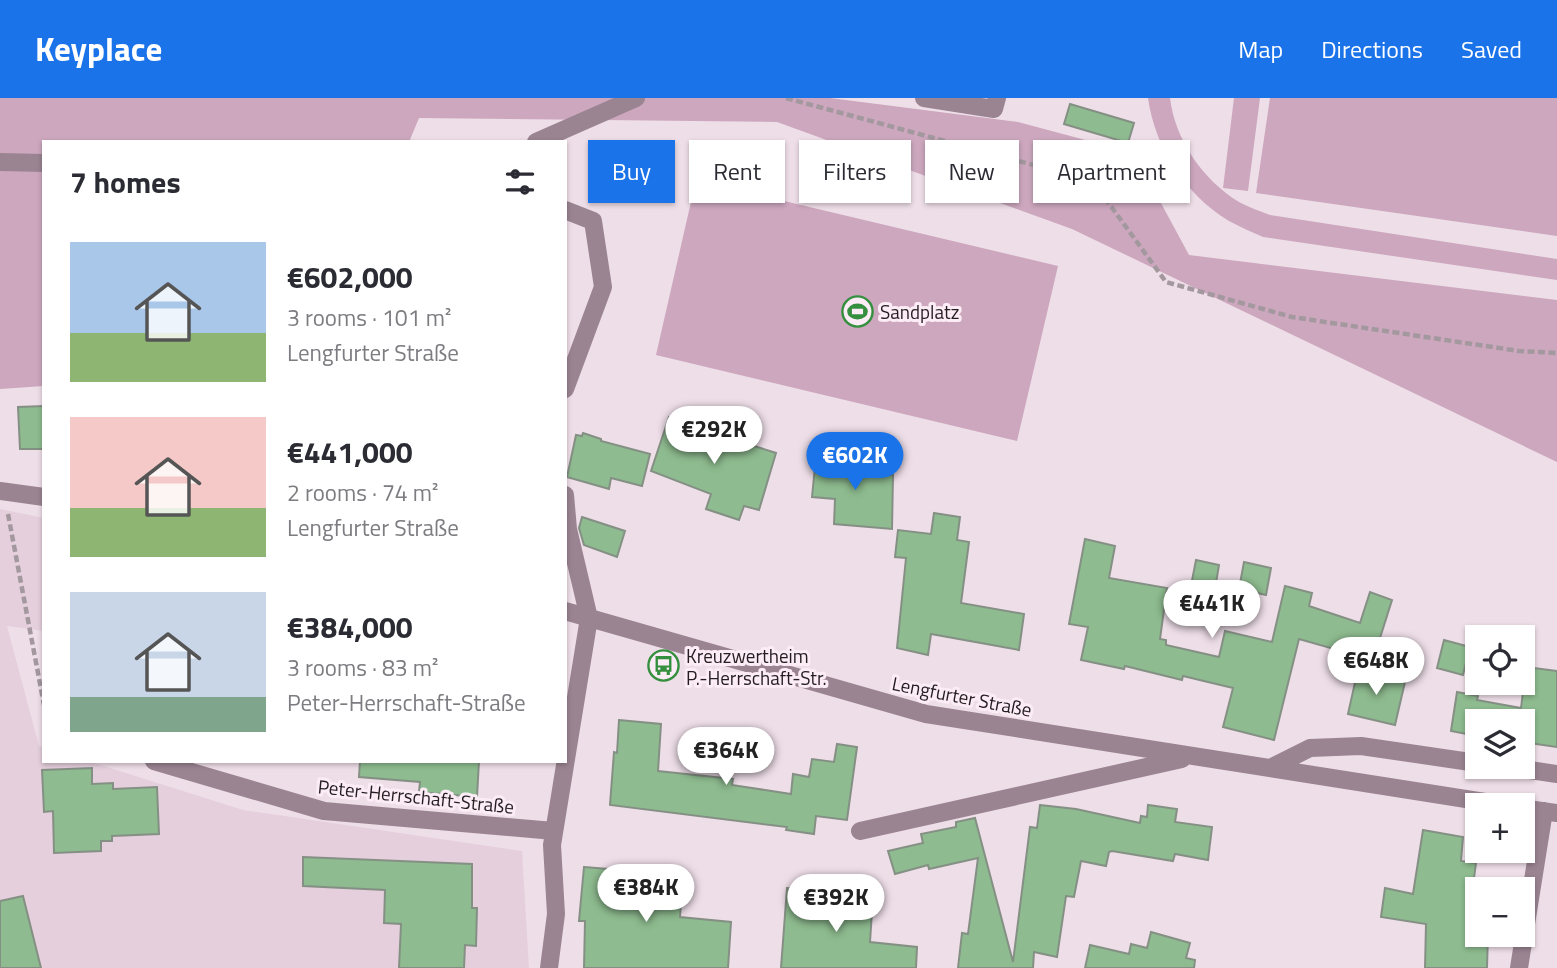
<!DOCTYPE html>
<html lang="en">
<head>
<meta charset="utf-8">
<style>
	:root { --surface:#fff; --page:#f7f7f7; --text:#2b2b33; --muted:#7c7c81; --accent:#1a73e8 }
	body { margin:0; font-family:"Titillium Web",sans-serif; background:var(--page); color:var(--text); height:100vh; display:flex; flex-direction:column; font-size:26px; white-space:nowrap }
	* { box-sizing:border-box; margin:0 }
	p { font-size:23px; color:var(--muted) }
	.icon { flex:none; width:38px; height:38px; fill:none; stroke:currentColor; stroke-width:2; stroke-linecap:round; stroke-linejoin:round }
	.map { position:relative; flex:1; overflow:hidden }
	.drawer { position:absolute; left:42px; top:42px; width:525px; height:623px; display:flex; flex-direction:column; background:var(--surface); border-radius:0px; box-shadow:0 2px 5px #0004 }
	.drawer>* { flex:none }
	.hud { position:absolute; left:588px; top:42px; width:665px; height:63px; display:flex; gap:14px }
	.buttons { position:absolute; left:1465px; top:527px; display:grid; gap:14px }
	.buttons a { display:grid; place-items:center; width:70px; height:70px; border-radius:0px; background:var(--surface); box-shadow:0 2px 5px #0004; font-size:35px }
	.price { position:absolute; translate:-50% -60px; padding:0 16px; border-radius:24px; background:#fff; color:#222; font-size:23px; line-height:46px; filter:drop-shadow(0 2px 4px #0008) }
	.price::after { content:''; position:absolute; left:50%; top:42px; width:21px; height:16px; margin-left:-10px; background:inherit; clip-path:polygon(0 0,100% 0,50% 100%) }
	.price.on { background:var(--accent); color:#fff }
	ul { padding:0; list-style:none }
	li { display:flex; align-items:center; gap:21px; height:175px; padding:0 28px }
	li span { display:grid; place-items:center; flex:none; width:196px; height:140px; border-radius:0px; color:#555 }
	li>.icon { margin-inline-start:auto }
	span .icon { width:84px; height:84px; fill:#fffc; stroke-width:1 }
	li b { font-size:30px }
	h2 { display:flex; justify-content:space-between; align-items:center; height:84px; padding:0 28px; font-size:30px }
	.chip { padding:0 24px; border-radius:0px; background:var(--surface); box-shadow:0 2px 5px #0004; font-size:24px; line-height:63px }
	.chip.on { background:var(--accent); color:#fff }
	header { display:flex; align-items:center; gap:42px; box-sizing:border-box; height:98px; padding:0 35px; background:var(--accent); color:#fff }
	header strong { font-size:33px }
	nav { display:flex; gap:38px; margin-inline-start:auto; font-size:24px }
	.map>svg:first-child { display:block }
	.built { fill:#e5cfdd }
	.green { fill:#cca7be }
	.building { fill:#8ebb8f; stroke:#859085; stroke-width:2 }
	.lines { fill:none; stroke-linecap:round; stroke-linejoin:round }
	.path { stroke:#a4989f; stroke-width:4.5; stroke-dasharray:7 3.5; stroke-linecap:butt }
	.minor { stroke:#9b8492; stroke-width:18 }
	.labels { text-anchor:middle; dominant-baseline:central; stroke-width:6; stroke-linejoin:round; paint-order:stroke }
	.poi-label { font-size:19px; fill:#241e22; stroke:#fcecf5; text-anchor:start }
	.street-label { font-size:19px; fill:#241e22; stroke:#fcecf5 }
</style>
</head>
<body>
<header>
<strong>Keyplace</strong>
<nav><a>Map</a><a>Directions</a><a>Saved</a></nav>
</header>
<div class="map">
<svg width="1557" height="870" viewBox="0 0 1557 870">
	<rect width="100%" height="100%" fill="#eedee8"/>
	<path class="built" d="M0,411L44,420V533L7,528L39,648L44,649V663H88L243,712L522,753L529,870H0Z"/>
	<path class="green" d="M0,0H830L1018,24L1134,55L1189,157L1557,202V364L1072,131L777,24L419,20L409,44H44V288L0,291Z
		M1148,0H1170C1175,42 1203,82 1239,104C1248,109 1260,113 1270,117L1557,161V182L1263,139C1252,134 1240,129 1229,123C1185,96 1155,50 1148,0Z
		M1234,0H1260L1248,93L1223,90Z
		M1270,0H1557V138L1256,95Z
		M696,82L1058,168L1017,343L656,257Z"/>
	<path class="building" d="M1070,6L1134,25L1128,45L1064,26Z
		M44,308V351H20L18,309Z
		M682,316L706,326L704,332L776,355L759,412L744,408L739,422L706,411L711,396L651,373L669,319L679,323Z
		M583,335L601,341V343L650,356L642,388L611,380L609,391L567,379L576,337L582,338Z
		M816,359L875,365L874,375L893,377L892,431L834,426L835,401L812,399Z
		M934,415L960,419L957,442L969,444L961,505L1024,516L1019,552L931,536L928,557L897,550L906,460L895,459L898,432L931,436Z
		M582,419L625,433L617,459L584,447L579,430Z
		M1085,441L1115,448L1109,480L1167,490L1160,541L1166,542V547L1219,559L1225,533L1272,544L1285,488L1312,495L1309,508L1360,525L1370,494L1392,502L1373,562L1299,541L1274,642L1223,629L1233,590L1183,578L1182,582L1125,568L1124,571L1081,562L1088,529L1069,526Z
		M1196,462L1219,467L1213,503L1189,498Z
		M1244,464L1271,470L1266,497L1239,491Z
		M1444,542L1470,549L1463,577L1437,570Z
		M1526,569L1557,573V649L1522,644V623H1477V638L1451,633L1457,594L1478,598L1477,602L1521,610Z
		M1358,571L1405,584L1395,627L1348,616Z
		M619,622L661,626L658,673L733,681L732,687L791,696L793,676L809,679L812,661L834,664L837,646L857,649L847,722L816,718L814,736L786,732L787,729L610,707L614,654L617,655Z
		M360,663H479L477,699L419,694L420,684L359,679Z
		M92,670V686L113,685V691L157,689L159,736L112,738V743H101V753L54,755L53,713L44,714L42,672Z
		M1040,707L1076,711L1140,725L1141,718L1147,719L1148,707L1177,711L1175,724L1212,729L1208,762L1175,756L1173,763L1112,753L1109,754L1106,768L1081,763L1074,799L1066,798L1057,859L1034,854L1033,870H958L962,835L968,836L978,760L929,771L928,767L895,776L888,753L923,745L921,736L956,729V724L975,720L1013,864L1030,729L1037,730Z
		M1423,732L1463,739L1461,763L1476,765L1467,832L1477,833V836H1488L1487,870H1425L1426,826L1381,819L1385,790L1413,796Z
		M303,759L472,766V810H477L476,848L465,847L464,870H399L401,826L384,825L385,792L303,788Z
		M584,769L683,777L680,819L731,824L728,870H584L585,823H579Z
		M787,790L873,798L870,844L917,849L916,870H781Z
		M23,798L41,870H0V803Z
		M1151,834L1190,845L1186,860L1195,862L1194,870H1085L1090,847L1129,856L1131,846L1147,850Z"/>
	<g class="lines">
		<path class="path" d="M786,0L1041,69L1102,96L1166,184L1292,219L1519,253L1557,255
			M8,416L44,607"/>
		<path class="minor" d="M924,0L994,11L997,0
			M536,44L636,0
			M0,64L44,65
			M565,112L593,123L603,189L565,291
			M0,393L44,399
			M565,513L926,616L1504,707
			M154,663L324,713L554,733
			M1503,668L1557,676
			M1270,670L1310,650L1361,648L1477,665
			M1522,710L1557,715
			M860,733L1182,661
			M549,870L556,816L552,747L589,520L568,431L565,397
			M1519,870L1544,713"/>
	</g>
	<defs>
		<symbol id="stadium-ring" viewBox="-11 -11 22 22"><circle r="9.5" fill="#fcecf5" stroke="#348f3f" stroke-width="1.5"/><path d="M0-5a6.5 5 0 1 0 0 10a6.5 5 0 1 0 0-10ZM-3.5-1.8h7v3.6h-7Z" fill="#348f3f"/></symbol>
		<symbol id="bus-ring" viewBox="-11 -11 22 22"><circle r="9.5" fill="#fcecf5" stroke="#348f3f" stroke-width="1.5"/><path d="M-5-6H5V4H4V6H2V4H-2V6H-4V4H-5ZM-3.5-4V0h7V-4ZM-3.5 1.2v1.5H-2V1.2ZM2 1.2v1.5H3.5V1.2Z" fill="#348f3f"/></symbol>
	</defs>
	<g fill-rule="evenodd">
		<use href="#stadium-ring" x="840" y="196" width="35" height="35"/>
		<use href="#bus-ring" x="646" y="550" width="35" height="35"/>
	</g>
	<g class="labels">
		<g class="poi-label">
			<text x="880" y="213">Sandplatz</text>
			<text x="686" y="557">Kreuzwertheim<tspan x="686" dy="22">P.-Herrschaft-Str.</tspan></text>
		</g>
		<g class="street-label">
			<text transform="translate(962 598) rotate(11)">Lengfurter Straße</text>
			<text transform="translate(416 698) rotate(6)">Peter-Herrschaft-Straße</text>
		</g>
	</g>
</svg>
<div class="buttons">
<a><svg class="icon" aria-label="locate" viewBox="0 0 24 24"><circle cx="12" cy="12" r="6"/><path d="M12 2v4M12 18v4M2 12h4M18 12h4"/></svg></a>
<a><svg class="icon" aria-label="layers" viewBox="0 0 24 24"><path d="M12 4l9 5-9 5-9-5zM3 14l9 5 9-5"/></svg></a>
<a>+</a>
<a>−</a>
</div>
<b class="price" style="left:714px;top:368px">€292K</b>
<b class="price on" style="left:855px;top:394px">€602K</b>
<b class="price" style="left:1212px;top:542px">€441K</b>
<b class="price" style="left:1376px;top:599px">€648K</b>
<b class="price" style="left:726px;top:689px">€364K</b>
<b class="price" style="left:646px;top:826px">€384K</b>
<b class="price" style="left:836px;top:836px">€392K</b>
<div class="hud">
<a class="chip on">Buy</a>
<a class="chip">Rent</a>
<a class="chip">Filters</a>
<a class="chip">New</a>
<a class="chip">Apartment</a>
</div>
<section class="drawer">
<h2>7 homes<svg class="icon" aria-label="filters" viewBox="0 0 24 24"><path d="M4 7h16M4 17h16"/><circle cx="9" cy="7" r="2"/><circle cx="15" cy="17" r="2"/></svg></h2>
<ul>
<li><span style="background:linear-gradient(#a9c7e8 65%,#8fb573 0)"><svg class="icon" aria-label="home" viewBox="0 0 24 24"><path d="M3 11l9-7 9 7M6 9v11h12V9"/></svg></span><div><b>€602,000</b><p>3 rooms · 101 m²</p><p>Lengfurter Straße</p></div></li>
<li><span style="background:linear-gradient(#f6c9c9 65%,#8fb573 0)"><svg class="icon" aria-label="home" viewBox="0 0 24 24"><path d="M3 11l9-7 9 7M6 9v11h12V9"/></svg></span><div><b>€441,000</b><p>2 rooms · 74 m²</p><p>Lengfurter Straße</p></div></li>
<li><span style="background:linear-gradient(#c9d6e8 75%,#7fa58c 0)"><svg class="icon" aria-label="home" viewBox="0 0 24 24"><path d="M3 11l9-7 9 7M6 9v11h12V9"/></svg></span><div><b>€384,000</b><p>3 rooms · 83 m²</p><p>Peter-Herrschaft-Straße</p></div></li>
</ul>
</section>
</div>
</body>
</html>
